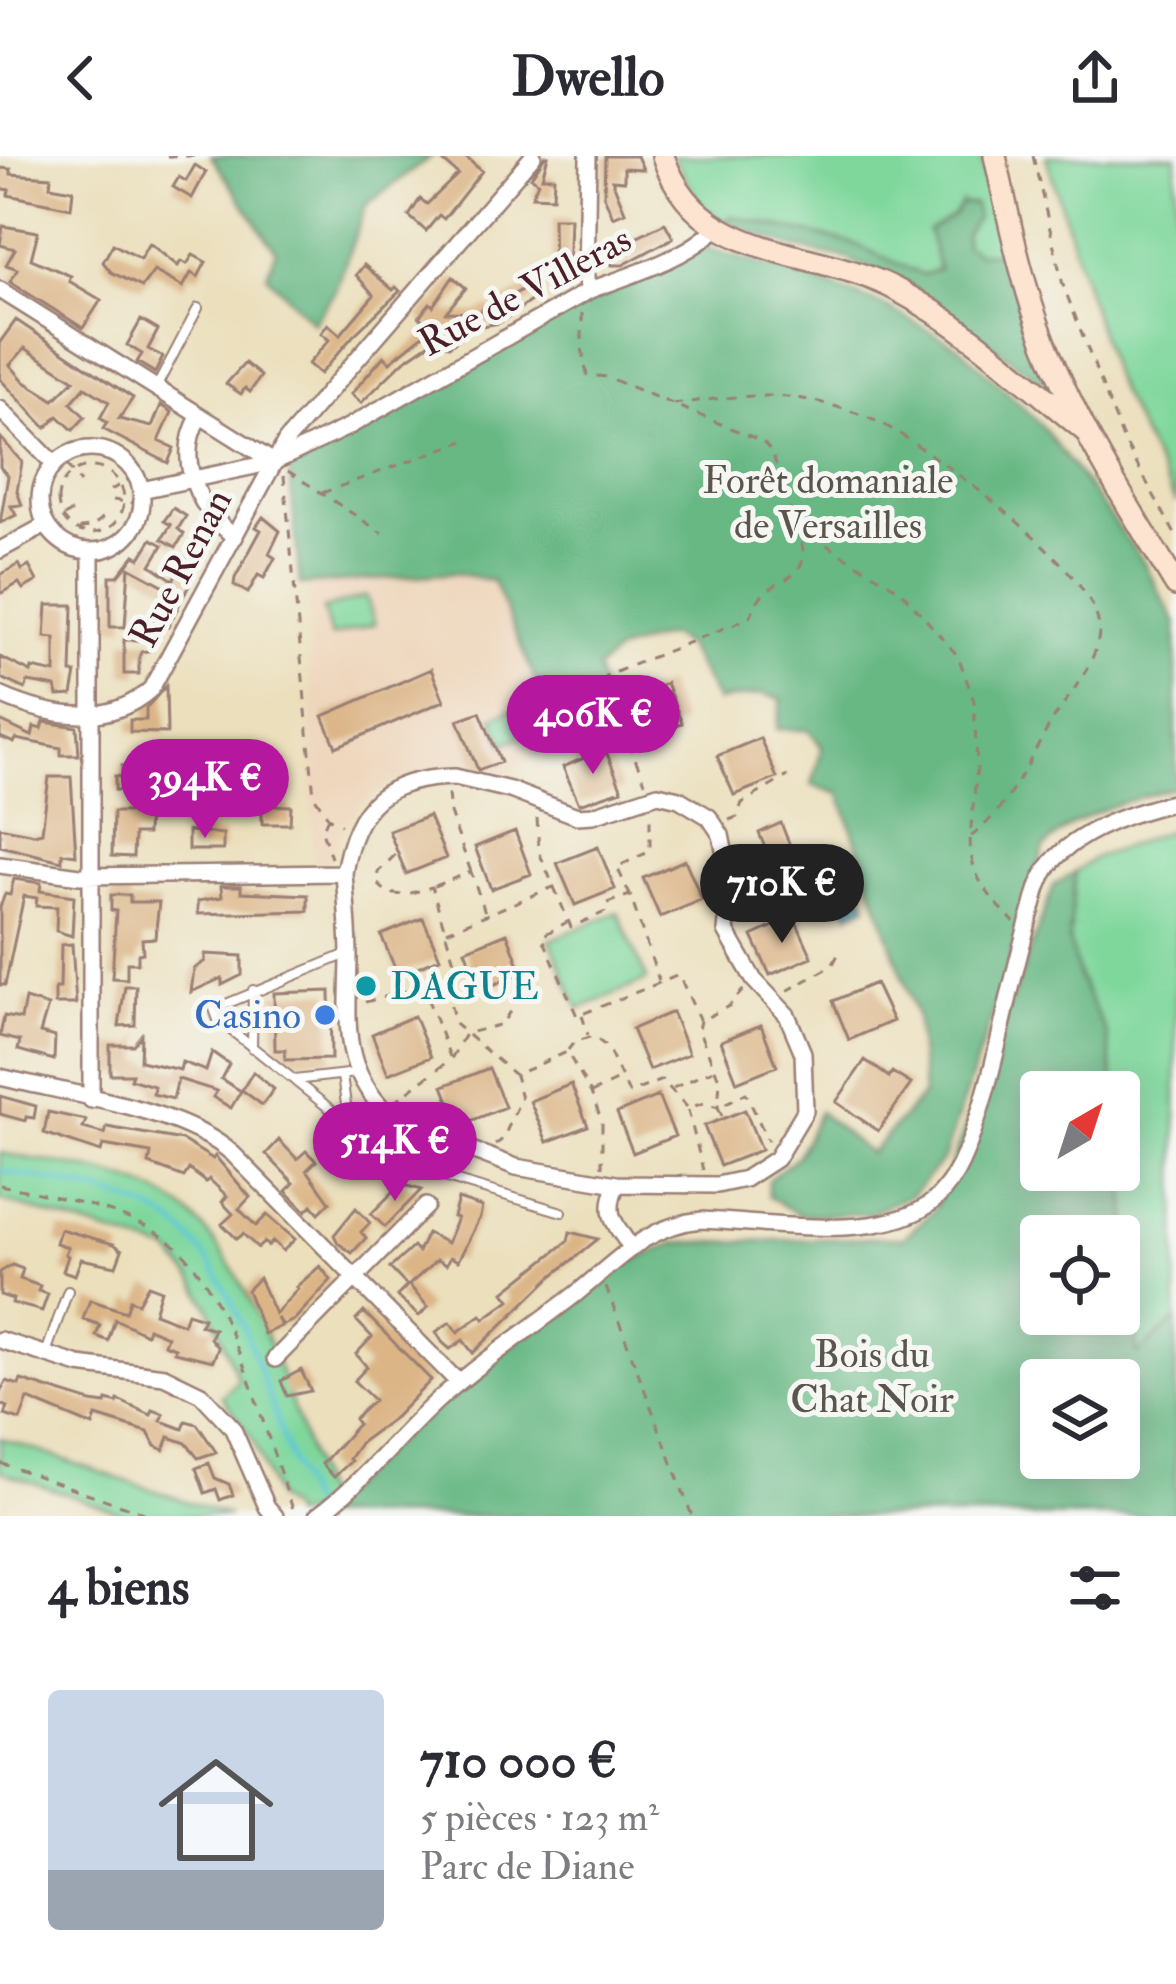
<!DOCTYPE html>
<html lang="fr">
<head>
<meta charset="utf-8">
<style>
	:root { --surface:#fff; --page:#f2f2f3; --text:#2b2b33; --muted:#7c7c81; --line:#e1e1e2; --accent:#b5179e }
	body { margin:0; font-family:"IM FELL Double Pica",serif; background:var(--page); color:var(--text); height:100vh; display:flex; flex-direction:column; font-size:45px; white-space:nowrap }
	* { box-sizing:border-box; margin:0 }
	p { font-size:39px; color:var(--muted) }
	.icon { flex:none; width:66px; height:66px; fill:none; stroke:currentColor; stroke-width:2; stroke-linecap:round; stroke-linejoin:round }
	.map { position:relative; height:1360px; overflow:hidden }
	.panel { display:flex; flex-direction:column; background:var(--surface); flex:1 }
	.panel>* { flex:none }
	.needle { width:78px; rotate:39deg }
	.fabs { position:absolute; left:1020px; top:915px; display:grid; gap:24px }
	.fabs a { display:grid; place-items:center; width:120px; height:120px; border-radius:12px; background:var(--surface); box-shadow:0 6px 30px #0003; font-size:60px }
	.price { position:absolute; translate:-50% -102px; padding:0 27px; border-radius:42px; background:var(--accent); color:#fff; font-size:39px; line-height:78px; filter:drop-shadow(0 3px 6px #0008) }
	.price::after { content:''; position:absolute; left:50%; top:72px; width:36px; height:27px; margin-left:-18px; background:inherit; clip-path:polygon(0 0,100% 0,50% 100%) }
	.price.selected { background:#222; color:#fff }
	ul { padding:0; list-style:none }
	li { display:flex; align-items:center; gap:36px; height:300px; padding:0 48px }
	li+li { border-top:3px solid var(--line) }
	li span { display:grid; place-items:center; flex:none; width:336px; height:240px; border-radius:12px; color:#555 }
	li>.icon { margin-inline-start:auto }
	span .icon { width:144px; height:144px; fill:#fffc; stroke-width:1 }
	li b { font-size:51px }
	h2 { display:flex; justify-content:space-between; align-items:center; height:144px; padding:0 48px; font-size:51px }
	header { display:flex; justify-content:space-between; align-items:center; height:156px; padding:0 48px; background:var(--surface); font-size:54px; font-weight:700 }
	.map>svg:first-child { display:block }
	.built { fill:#eed6bb }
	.green { fill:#7fd79c; stroke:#647b64; stroke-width:3 }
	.forest { fill:#67b884; stroke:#586c58; stroke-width:3; fill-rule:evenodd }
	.water { fill:#5cc8d4; stroke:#537480; stroke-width:3 }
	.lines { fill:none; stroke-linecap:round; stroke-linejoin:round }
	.stream { stroke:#5cc8d4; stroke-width:4.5 }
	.building { fill:#dcb587; fill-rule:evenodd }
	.lane-casing { stroke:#9a7f74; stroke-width:12 }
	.street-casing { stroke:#9a7f74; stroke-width:20 }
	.secondary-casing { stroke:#9a7f74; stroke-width:26 }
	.path { stroke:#9a7f74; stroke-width:3; stroke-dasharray:9 9; stroke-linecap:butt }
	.lane { stroke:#fff; stroke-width:8 }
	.street { stroke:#fff; stroke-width:15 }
	.secondary { stroke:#fde4d1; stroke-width:21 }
	.culture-dot { fill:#0f9aa8; stroke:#f6f6f2; stroke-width:4.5 }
	.shop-dot { fill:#3f7fe0; stroke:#f6f6f2; stroke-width:4.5 }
	.labels { text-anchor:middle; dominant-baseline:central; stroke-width:10; stroke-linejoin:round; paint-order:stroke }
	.street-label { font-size:39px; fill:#4a1f2b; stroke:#f6f6f2 }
	.park-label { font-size:39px; fill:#5a564d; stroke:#f6f6f2 }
	.culture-label { font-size:39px; fill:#0d838f; stroke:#f6f6f2; text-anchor:start }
	.shop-label { font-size:39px; fill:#366cbe; stroke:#f6f6f2; text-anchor:end }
</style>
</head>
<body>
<header><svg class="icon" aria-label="back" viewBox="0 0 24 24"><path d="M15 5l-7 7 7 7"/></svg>Dwello<svg class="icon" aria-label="share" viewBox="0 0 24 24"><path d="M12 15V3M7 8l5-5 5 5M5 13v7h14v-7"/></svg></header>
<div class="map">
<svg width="1176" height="1360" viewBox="0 0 1176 1360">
	<rect width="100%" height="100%" fill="#f6f6f2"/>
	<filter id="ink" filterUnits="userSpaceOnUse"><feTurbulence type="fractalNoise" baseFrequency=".00833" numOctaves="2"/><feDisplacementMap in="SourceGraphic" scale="24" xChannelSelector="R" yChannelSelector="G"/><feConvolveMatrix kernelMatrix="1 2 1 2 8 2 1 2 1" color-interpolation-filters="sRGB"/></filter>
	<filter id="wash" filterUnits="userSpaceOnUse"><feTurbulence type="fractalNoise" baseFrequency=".004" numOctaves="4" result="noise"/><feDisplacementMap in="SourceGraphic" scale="48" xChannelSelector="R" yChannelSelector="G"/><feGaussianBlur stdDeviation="2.7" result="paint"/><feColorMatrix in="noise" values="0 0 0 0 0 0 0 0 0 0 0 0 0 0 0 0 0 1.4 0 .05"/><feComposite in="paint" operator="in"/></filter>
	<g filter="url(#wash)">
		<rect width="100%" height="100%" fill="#ebdfbc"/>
		<path class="built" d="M456,417L494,425L564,591L483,625L392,626L358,651L345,667L325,714L313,711L309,427Z"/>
		<path class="green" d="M673,0H981L1000,96L978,97L965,90L961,48C944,75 928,78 940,113L923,119L852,87L725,66L699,47Z
			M1046,0H1176V347L1114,224Z
			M366,440L375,468L331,481L323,453Z
			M534,544L545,571L504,588L493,561Z
			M1176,672V1164L1137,1199L1119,936H1115L1107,878L1079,822L1069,784L1075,716L1094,702Z
			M618,756L647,824L579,853L550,784Z
			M0,997C55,1008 121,1013 169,1043C252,1093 292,1255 324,1343C316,1356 306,1359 291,1360L290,1354L276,1344L253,1284L222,1240L238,1224L210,1153L195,1126L170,1096L0,1044Z
			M0,1282L229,1360H129L0,1315Z"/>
		<path class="forest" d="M211,0H432L366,49L335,135L313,167L267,119L276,95Z
			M961,48H974L977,62L965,78V89L978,97L1000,96L1047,219L1042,226L911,131L845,102L795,92L725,66L731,60L852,87L923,119L939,113L928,75L953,60Z
			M702,91L810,122L883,149L961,192L1042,270L1143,405L1176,467V631C1129,645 1077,655 1044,692L1002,831L944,1002L913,1038L867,1058L799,1059L768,1040V1024L798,1000L819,956L870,998L923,939L916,859L840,638L812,629L822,591L809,574L777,573L782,543L761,538L717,545L686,490L668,479L618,495L596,513L612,567L564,591L493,425L456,417L300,429L289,309L546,167Z
			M1075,716L1069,784L1079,822L1107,878L1115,936H1041V1014H1119V967L1137,1198L1176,1164V1360H317L437,1245L601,1118L675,1087L904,1081L934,1055L1054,729ZM1041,1080H1119V1158H1041ZM1041,1224H1119V1302H1041Z"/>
		<path class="water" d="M847,702L867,749L849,757L828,710Z"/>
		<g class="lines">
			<path class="stream" d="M0,1015C48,1023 116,1036 159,1058C246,1104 268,1273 313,1354"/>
		</g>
		<g id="blocks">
			<path class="building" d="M437,0H464L482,15L444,63L439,59L426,75L409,60L420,43L427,48L458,18Z
				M545,0H548L542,21H554L553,41L532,40L538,26L531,21Z
				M605,0H637L643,13L624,12V25L612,24L625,56L613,61L604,40Z
				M195,9L206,16L192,42L173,31L179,21L186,25Z
				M0,12L11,13V18L51,21L50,30L73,34L71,52L8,39L9,34L0,32Z
				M553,62H570L568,123H554Z
				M665,67L673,82L623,109H612L605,96Z
				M3,70L38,76L31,103L71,120L69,125L101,144L83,172L10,126L18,113L6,109L15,93L0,89Z
				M149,87L178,110L181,105L187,108L193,99L206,106L198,121L191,117L183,131L154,115L142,131L111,116L103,106L113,88L140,103Z
				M364,109L393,134L396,131L400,135L353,180L320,218L308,208L329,184L321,177L328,168L340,179L374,139L356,119Z
				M453,121L466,132L446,156L476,157L489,150L491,154L530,128L538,140L499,167L476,171L449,190L436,183L404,205L361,247L351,238L384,200L390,206L432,172L419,161L430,147L433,150Z
				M16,164L133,242L119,263L152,271L161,249L172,256L159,285L174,292L168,307L103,273L107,267L100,262L109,246L85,231L71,247L85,261L73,274L58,260L46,272L0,223V186ZM25,192L74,224L54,244L25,226L10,209Z
				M141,164L158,174L148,193L163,201L155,217L137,206L142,198L127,189Z
				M245,207L261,220L250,236L245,232L241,238L226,228Z
				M0,281L22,306L17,335L22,349L11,350L16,359L0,367L8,320L0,311Z
				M173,352L186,360L178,373L184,378L176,391L162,383L171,369L164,365Z
				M263,361L280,375L269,398L275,402L264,422L258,419L248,437L234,429L235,422L261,374L256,371Z
				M152,383L163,389L151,409L173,424L188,398L201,405L168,471L155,464L168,432L129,411L125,471H110V420H118L135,399L140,402Z
				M19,408L22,414L29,410L37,425L23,433L19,427L0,438V419Z
				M47,449H73L71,517H76L72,539L58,540L56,531L28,526L25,533L1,522L0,501L31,516L32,512L55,517V482L45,481Z
				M124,484H151L152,494L141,496L139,502V518H124Z
				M431,513L444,545L336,591L323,560Z
				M666,527L682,567L640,585L623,546Z
				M166,530L167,577L130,576V564H146V552Z
				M480,556L501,606L478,614L458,564Z
				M0,565L32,580L34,571L42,573L44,566L77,571L79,599H61V592L16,583L14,587L0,581Z
				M760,582L777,622L734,639L717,600Z
				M605,593L622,634L579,648L563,611Z
				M122,610H140V635H161V657H148L147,678H134L133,701L112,700L113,656H133L134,635L115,634V620L122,621Z
				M49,621H71L76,699L62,697V705L0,690V671L34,678L42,676Z
				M262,649L291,650L290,668H262Z
				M429,660L446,702L406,718L389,675Z
				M781,667L803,723L782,732L759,677Z
				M188,675L223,678V694H188Z
				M515,675L531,718L491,733L475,691Z
				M598,691L615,733L575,749L557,707Z
				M685,704L702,744L660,761L643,722Z
				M14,723L41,727L40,735L74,740L72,780L56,775L57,751L36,750L37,742L24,740L5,829H0V751L5,738L10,739Z
				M221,730H241V736L308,739V755L198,758V745L222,741Z
				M111,739H130V746H159L155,782L142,783L143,797L138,798V807H127V823L112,822L116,755L111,754Z
				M794,761L812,801L770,819L752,780Z
				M423,762L440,802L398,819L381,779Z
				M507,777L522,817L481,834L465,794Z
				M72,788L76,848H55V832H60L61,789Z
				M205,798L242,800V819L222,829V822L191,836L194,813L205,805Z
				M875,827L893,865L849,884L833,845Z
				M125,830H136L135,869L119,870Z
				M330,835L331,903L285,904V894H275L274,837Z
				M25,843L48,850L40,877L55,881L54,904L18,894L20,885L0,880L4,860L21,863Z
				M672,856L689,898L649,914L632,873Z
				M414,860L431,901L388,918L372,878Z
				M761,869L777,910L737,926L721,885Z
				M141,879L140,905L180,914L182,906L206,915L212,896L229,908L221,923L241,935L231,952L213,941L217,935L178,923L173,943L153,938L154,930L130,923L132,918H110V889H133Z
				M865,904L889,921L892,916L911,928L878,975L836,946Z
				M489,912L505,951L459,970L443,930Z
				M253,916L274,933L262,949L242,934Z
				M571,928L588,970L547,986L530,945Z
				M0,940L36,950L34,962L26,961L25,965L0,958Z
				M658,940L675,980L633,997L617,957Z
				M745,954L761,994L720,1010L704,970Z
				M48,956L86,964L83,972L105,978L107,971L182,984L213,1003L215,1000L250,1041L239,1053L256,1070L267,1059L295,1083L283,1095L273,1085L268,1090L264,1086L258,1092L243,1078L237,1083L222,1068L233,1058L222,1046L227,1040L209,1023L206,1026L189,1013L184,1021L149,1008L151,997L103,989L101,996L44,977Z
				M279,984L297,1003L306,995L316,1005L307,1014L330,1046L319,1057L312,1049L306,1055L286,1035L294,1027L266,998Z
				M401,1028L421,1034L385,1071L371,1058Z
				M458,1043L482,1051L480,1061L458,1105L450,1101L446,1109L437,1104L409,1129L428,1151L419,1160L397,1140L407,1130L390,1112L413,1091L418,1096L427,1077L447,1087L457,1062L453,1061Z
				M356,1052L370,1067L361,1076L366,1082L352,1097L338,1087L334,1079Z
				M60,1073L114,1088L122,1094L116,1110L81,1103L75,1119L63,1115L68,1100L65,1098L68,1091L56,1087Z
				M570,1076L598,1083L551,1121L473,1197L463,1184L450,1193L443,1187L436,1176L450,1166L458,1176L481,1159L484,1163L510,1144L504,1136L568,1085Z
				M12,1109L23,1113L20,1123L40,1130L38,1135L48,1138L42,1155L12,1147L13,1143L0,1139V1116Z
				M320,1110L331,1124L294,1164L283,1169L277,1162L281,1170L264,1178L247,1134L259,1122L275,1158L298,1133L296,1131Z
				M148,1129L161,1134L154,1157L183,1168L187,1157L203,1162L200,1169L214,1173L210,1182L218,1192L213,1205L174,1196L175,1192L164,1188L167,1180L148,1172L146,1178L115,1163L108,1185L96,1180L100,1169L83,1163L90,1144L126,1156L130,1144L138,1147Z
				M364,1156L431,1224L395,1261L361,1286L349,1303L351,1305L334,1321L322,1308L358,1268L354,1263L374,1244L354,1225L367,1211L356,1198L372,1181L356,1164Z
				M301,1214L311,1235L287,1240L281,1225Z
				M21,1224L91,1246L106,1248L107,1244L117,1247L118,1244L151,1259L153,1254L164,1258L161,1265L183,1273L186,1265L197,1268L216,1296L198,1302L186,1287L169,1281L164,1294L155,1290L148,1276L96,1260L93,1270L28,1243L20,1264L5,1259L8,1251L0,1248V1237L6,1225L19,1229Z
				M209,1307L215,1322L229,1328L233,1339L220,1344L216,1333L205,1337L196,1312Z"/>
		</g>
	</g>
	<g filter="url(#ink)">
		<use href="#blocks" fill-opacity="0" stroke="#9a7f74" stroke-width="3"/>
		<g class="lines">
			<defs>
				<path id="lane" d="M157,230L198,152
					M347,798L214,853L218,864L294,924L356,917
					M252,892L253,834
					M342,920L349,970
					M295,925L399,1008L562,1056
					M45,1200L68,1135"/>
				<path id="street" d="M588,0L586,125L590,134
					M0,134L274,306
					M0,253L54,308
					M199,261C174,304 199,354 235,381
					M40 344a51 51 0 1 1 102 0a51 51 0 1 1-102 0Z
					M141,334L274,306L348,271L590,134C625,121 691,101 715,72
					M0,394L46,369
					M91,395V944
					M0,539C49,561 108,572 151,533L286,285L533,0
					M455,621L510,634L577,660L593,659L658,638L679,643L709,661L721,679L731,728L726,775L754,824L787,859L803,897L805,955L776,1003L745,1023L717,1029L617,1028L516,1011L396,965C339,916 348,870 349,802C349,773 346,745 344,717C355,648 386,622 455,621Z
					M0,709L80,720L344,717
					M0,921C68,938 182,952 233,998L458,1226
					M617,1028C604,1056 613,1066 630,1090
					M0,1184L79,1209L164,1220L201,1238L232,1271L267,1351L275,1360
					M275,1203L426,1050
					M317,1360C361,1328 397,1282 437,1245C481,1205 531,1173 577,1137C618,1104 647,1069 702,1064C766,1066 872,1086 927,1050C952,1033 965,1001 974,973C999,901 1009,826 1032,753C1036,738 1039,724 1048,711C1076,674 1133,656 1176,646"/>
				<path id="secondary" d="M663,0C699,108 815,89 899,135C968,172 1023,225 1083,273
					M995,0C1009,63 1021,126 1045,187C1079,273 1128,350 1176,429"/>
			</defs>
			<use href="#lane" class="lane-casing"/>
			<use href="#street" class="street-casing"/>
			<use href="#secondary" class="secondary-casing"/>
			<path class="path" d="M167,0H197
				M1033,0L1063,129L1123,283L1176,380
				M582,157V192L587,219L607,221L762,285L772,296L803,393C805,422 784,420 766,436C757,442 754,453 749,462L606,520L620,567L645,626
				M673,248C718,243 763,235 809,244C838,250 870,260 895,275C944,305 1100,417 1099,474C1099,507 1065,543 1049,570C1027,608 1007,655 970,681L977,611L974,545L958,500L900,434L794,369
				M67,309L80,327
				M58 344a33 33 0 1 1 66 0a33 33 0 1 1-66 0Z
				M288,315L382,377
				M284,320L314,640L328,661L341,669
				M111,334L135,320
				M322,337L464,285
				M113,344L135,347
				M64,360L75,354
				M76,391L81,372L92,371L106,359
				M448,638L450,657L471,716
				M328,661L322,675L331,702
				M537,662L539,696L571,771L605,756L607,747L630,739L659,825
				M729,664L737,661L742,647L788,620
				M970,683C970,721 988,739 1014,766
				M395,699L378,716L377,727C394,746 410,737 432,731L454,805L451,851L456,869L515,919L567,896L591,937L602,966V1011
				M434,730L471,716L486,759
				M630,739L617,711L650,695V658
				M569,765L542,780L577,860L679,819L700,865L729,850L744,833
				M447,775L563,727
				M424,830L440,821L453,824
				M787,835L832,810L841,793
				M365,846L423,831L450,901
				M582,859L588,879
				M568,894L574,886L593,880L607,891L629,937L662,924L688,952L704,947L718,951L720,925L698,873L700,865
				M673,932L713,914
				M591,937L620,923
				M394,946L451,903L465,878L502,868L512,852
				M688,954L703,1014
				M722,960L718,951L746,937L768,985
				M495,989L503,983L521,942L515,919
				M0,1029C55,1041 121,1051 168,1084C232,1129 265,1286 296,1360
				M606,1131L692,1360
				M0,1307L153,1360"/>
			<use href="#lane" class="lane"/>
			<use href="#street" class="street"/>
			<use href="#secondary" class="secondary"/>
		</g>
	</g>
	<circle class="culture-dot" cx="366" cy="830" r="12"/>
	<circle class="shop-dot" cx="325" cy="859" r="12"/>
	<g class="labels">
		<g class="street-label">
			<text transform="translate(525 135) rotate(-28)">Rue de Villeras</text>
			<text transform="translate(181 412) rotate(-62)">Rue Renan</text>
		</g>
		<g class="park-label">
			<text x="828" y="324">Forêt domaniale<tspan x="828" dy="45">de Versailles</tspan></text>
			<text x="872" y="1198">Bois du<tspan x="872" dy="45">Chat Noir</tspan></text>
		</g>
		<g class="culture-label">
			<text x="390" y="830">DAGUE</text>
		</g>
		<g class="shop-label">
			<text x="301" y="859">Casino</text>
		</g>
	</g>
</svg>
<div class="fabs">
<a><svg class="needle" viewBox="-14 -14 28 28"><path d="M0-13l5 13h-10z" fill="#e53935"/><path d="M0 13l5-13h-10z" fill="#7c7c81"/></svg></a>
<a><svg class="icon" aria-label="locate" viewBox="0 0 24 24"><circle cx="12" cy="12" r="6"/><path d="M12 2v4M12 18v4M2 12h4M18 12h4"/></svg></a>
<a><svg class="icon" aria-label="layers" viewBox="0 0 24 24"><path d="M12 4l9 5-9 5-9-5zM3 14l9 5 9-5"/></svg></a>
</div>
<b class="price" style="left:593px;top:621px">406K €</b>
<b class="price" style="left:205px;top:685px">394K €</b>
<b class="price selected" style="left:782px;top:790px">710K €</b>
<b class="price" style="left:395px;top:1048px">514K €</b>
</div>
<section class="panel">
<h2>4 biens<svg class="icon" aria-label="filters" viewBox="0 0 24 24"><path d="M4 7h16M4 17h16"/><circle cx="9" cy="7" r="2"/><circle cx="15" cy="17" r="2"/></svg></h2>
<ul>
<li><span style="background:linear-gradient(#c9d6e8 75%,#9aa5b1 0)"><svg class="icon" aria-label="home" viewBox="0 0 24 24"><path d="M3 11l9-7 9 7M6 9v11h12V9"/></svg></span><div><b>710 000 €</b><p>5 pièces · 123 m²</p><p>Parc de Diane</p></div></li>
</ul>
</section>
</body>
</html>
